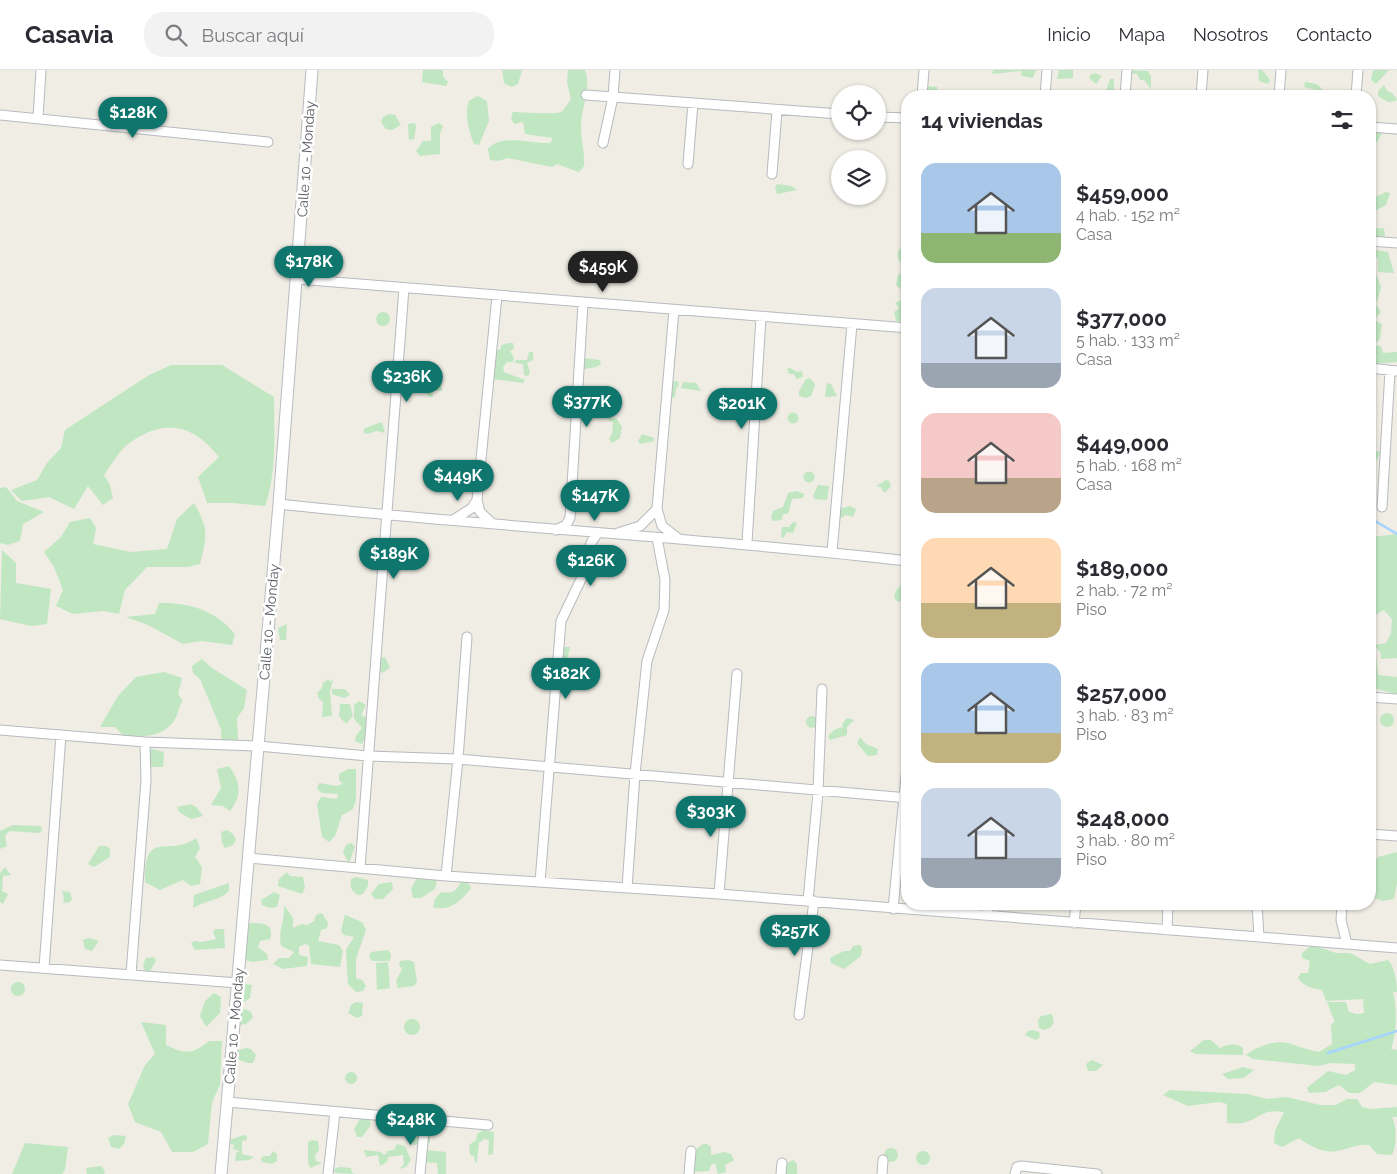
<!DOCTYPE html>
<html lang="es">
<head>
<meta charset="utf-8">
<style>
	:root { --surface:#fff; --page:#f2f2f3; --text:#2b2b33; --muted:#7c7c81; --line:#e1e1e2; --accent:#0f766e }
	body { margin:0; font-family:Raleway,sans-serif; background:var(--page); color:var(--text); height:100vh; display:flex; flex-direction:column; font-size:19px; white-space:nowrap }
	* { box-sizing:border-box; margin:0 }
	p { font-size:16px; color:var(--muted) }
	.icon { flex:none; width:28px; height:28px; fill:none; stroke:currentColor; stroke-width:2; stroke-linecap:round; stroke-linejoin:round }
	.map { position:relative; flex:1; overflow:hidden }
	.drawer { position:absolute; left:901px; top:20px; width:475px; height:820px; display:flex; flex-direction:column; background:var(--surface); border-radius:20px; box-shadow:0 1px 4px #0004 }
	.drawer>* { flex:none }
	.tools { position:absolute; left:831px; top:15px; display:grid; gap:10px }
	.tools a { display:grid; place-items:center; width:55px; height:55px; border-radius:50%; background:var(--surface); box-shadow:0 1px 4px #0004; font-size:25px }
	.price { position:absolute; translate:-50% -42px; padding:0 11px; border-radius:18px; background:var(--accent); color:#fff; font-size:16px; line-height:32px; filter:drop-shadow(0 1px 2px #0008) }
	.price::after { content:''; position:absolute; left:50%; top:30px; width:15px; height:11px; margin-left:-8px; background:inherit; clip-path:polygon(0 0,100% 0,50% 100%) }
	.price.selected { background:#222; color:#fff }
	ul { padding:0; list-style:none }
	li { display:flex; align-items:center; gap:15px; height:125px; padding:0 20px }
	li span { display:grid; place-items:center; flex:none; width:140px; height:100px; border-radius:15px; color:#555 }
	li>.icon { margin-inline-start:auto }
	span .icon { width:60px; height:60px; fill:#fffc; stroke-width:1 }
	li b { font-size:21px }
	h2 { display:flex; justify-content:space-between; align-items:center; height:60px; padding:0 20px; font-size:21px }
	header { display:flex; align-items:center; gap:30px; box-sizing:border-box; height:70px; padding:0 25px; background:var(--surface); border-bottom:1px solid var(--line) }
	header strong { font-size:24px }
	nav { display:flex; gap:28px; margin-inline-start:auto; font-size:18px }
	.search { width:350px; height:45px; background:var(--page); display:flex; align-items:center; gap:12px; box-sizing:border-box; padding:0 18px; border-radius:20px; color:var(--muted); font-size:19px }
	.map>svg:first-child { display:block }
	.green { fill:#c0e7c2 }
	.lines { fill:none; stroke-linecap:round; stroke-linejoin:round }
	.stream { stroke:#a4d4ff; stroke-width:2.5 }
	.street-casing { stroke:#b7babe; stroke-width:11 }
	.secondary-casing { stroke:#b8bbc0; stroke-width:13 }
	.street { stroke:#fff; stroke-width:9 }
	.secondary { stroke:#fff; stroke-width:11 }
	.labels { text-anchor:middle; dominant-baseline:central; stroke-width:5; stroke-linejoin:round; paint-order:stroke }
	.street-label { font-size:14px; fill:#5c6065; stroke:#fff }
</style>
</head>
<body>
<header>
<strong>Casavia</strong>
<div class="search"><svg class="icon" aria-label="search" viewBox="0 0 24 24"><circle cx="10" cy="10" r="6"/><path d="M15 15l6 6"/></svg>Buscar aquí</div>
<nav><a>Inicio</a><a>Mapa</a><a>Nosotros</a><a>Contacto</a></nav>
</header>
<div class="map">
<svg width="1397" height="1104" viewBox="0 0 1397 1104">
	<rect width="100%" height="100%" fill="#efede4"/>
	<path class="green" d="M423,0H443V6L448,12L446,16L422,12Z
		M502,0H522L518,14L512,17L504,13Z
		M568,0H585C592,21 581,36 581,57C581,70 585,83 584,96L579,102L557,94L552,97L508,88L498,91L490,90L488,79C501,63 532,74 550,73L553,68L525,64L523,52L514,54L511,48L513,42C523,42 557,45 561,42C565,39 568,33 571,29L567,12Z
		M993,0H1036L1033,8L1022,6L1021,1L992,4Z
		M1059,0H1073V8L1057,9Z
		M1122,0L1148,1L1151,6V19L1144,10H1140L1137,4L1130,3L1125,6L1122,4Z
		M1258,0H1262L1270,10L1268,14L1259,11Z
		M1373,0H1389L1376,14L1371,10Z
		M1095,3L1102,6L1096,14L1089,8L1090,5Z
		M1110,9H1114V23L1108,26L1105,25Z
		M1305,12L1317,14L1322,19L1320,26L1317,20L1304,17Z
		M1384,15L1387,21L1392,23L1397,29L1396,31L1388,32L1378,26V21Z
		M928,16L937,17L938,26H924Z
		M478,26L487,31L489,51L479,75L474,74C469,62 464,44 469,31Z
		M389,44L395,45L401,55L392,60L386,59L381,52L383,47Z
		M415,53L416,57L414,69L409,70L408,54Z
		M439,53L443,56L440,64V84L420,86L416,81L423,71H431V57Z
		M1379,59L1383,62L1375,75L1370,72V60Z
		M777,114L791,116L797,120L777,124L775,118Z
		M1386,122L1390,123L1386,135L1370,144L1371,129Z
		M1384,158L1385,167L1370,166V159Z
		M907,172V197L900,192C894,182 900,178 907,172Z
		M1377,180L1388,182L1394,203L1378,202V188L1373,186Z
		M907,199H908L907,225L896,215L898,205Z
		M1370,203L1376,204L1381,217L1377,232L1374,229Z
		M907,227V252L896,251L894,242L899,238L895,233Z
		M1375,233L1381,242L1374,250L1382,254L1380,269L1374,275L1381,276L1383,283L1397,282V292L1370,294V236Z
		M376 249a7 7 0 1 1 14 0a7 7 0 1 1-14 0Z
		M509,273H513L514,279L510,281L514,288L513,292H507L503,297L504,302L525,310L523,313L493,309V282L501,279V275Z
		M529,282H533V290L527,293L530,302L528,306L524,305L523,294L515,293L516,290H527Z
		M584,288L600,290L601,294L596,297L585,299L581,295Z
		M171,295H222L274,327C274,364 277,402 265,436L233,433H207L198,407L219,387C192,353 164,348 128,374C119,381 111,395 104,405L110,415L113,428L103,435L88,416L74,439L49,427L22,431L11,420L37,410L47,393L61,378L65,360L149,305Z
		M790,298L797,302L802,301L803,307L796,309L794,304H789L787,299Z
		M400,300L409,303L403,323H399Z
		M810,308L815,314L811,326L806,328L799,326V321L806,309Z
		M419,310L441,314L442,321H435L432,317L433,327H429L424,318L426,316L421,315Z
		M678,311L679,316L676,318L675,327L668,330L669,312Z
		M683,312L696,313L701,321L681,318Z
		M827,313L831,314L837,326L825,327Z
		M588,320L595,326L590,337L582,341L578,335L581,323Z
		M787.5 348a5.5 5.5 0 1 1 11 0a5.5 5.5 0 1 1-11 0Z
		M609,348H616L622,357L620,368L612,373L609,368L612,364L613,352L609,351Z
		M382,352L385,363L377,361L367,364L363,362L365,358Z
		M642,364L654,368V371L640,374L638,371Z
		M1378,381L1381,382L1375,393L1370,394V382Z
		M803.5 407a5.5 5.5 0 1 1 11 0a5.5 5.5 0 1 1-11 0Z
		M886,410L889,411L891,416L886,422H883L881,417L876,416Z
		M818,415L829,416L827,430L815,429L813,426Z
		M6,417L17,431L44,442L23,454L20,471L8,475L0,473V418Z
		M796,421L804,424L803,428L792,429L788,444H783L782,450L773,451L771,448L773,441L783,437L788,423Z
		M194,433C209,459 207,466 200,494L187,497H147L125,520L119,544L104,541L73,544L56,536L63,520L54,497L44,482L61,467L70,452L90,448L96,458L93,474L131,482L167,479L177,449Z
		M850,436L856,439L853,447L845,445L842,448H838L835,440Z
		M793,452L797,453L793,463L787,462L783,468L781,467L782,457H789Z
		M1397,464V588L1381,589V583L1374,575L1386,573L1391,563L1392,549L1384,540L1370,548V467Z
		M2,480L16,493V513L51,519L47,554L31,556L0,549Z
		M907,509V528L898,532L894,528L896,520Z
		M159,533C191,533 215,540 235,564L232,575L202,571L183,574L148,555L126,547L155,544Z
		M287,554L286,570H280L278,558Z
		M560,577H570L563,608H559Z
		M1370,578L1376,584L1378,605L1397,607V624L1373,618L1370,608Z
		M385,587L390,598L382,603L379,601L380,588Z
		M202,589L212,598L247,620L244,638L237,648L238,671L222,675L221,659L200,609L193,603L192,596Z
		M164,602L182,608L178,624L183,631C178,636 179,643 175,649C165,667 142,667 125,667L115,657H100L118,626L136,607Z
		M328,609L330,612L333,609L330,622L332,646L322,647L323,632L319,629L317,623L322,618L323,611L324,613Z
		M332,619H345L350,625L344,628L332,624Z
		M359,631L366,635L361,645L369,649L368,658L365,661L367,663L362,674L355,671L356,666L362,658L354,649V635Z
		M340,634H350L353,646L346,654L339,646Z
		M1380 650a7 7 0 1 1 14 0a7 7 0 1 1-14 0Z
		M806 652a6 6 0 1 1 12 0a6 6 0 1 1-12 0Z
		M847,648L854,650L847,657V665L830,670L828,666L834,660L843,657L842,654Z
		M860,667L866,674L878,679L877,685L868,686L857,673Z
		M152,679L164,682L163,697H147V681Z
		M229,696C240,712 243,724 230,741L223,736L211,735L221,718L217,699Z
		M348,699H356V730L353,739L342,745L335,766L329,772L322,767L317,734L321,727L337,729L338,724L322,723L317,719L319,713L336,716L343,714L339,710V704Z
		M191,734L196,737L203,746L191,749L179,742L177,737Z
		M13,755L41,756L42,761L39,763L9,761L5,766L7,776L0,779V761Z
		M227,760L233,764L236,770L233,775L225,778L222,773L221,762Z
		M196,768L200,778L195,787L202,797L200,814L191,816L183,810L160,820L145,812C144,757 169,788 196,768Z
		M351,773L355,776L350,791L348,792L343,782L346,775Z
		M99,776H106L110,779V787L94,797L88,794Z
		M1397,782V813L1394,829L1383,831L1371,827L1370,801L1378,787Z
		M5,797L11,805L3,806L2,821L8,824L3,834L0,832V803Z
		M287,802L290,806L303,807L305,818L302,824L278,816L279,809Z
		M423,805L433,806L437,811L435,819L421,828H413L411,819L417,808Z
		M356,807L368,810V816L363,824L358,825C351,821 350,817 351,809Z
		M392,812L393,819L383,829H375L371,824L379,814Z
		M461,812H468L471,818C462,830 450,842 433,837L435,829L441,822C452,824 456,822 461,812Z
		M229,813V821C219,831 206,830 193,838L194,825Z
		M62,821L70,822L72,829L70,832L63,833L64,827Z
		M274,822L280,825L277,837L269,838L262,835L261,830Z
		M284,835L293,848V858L302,854L308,855L314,851L316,845L322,843L328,853L327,858L321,860L318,871L339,875L343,881L340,897L311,894L309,876L305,874L299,877V885L308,887L307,896L283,899L273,894L279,888H289L294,882L281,876C278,859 285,852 284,835Z
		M345,845L362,852L366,860L356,889V908L362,910L366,916L363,921L356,922L348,914L346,880L354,867L344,865L341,861Z
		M250,853C261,853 275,853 270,869L260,871L258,877L267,884L268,890L253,892L244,890L242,869Z
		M215,859H224L225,878L195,880L191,873L195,871L202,872L216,869L213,862Z
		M89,868L99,871L92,881L85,879L83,870Z
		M860,875L862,878L861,886L844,899L831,893L830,888L844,881H850L853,876Z
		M1310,877H1318L1336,883H1350L1370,894L1388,890C1395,896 1397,914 1397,922H1393C1397,937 1397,963 1391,979L1397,980V1015L1374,1012L1360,1023H1349L1339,1015L1325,1022L1309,1023L1307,1018L1328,1001L1346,1005L1355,1000V994L1331,993L1318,996L1253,989L1246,985C1256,977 1275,970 1288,973C1299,976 1307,980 1319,982L1332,974L1331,954L1335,952L1327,932H1346L1349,942L1357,944L1364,943L1363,929L1326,931L1322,920C1312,918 1304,917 1298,908L1301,903H1308L1310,891L1302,888V883Z
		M388,880L391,884L390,891H372L369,887L371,882Z
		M154,887L156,891L150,901H145L143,895L146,888Z
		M408,890L414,892L417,912L414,916L398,918L396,911L402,899L399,895L400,891Z
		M388,892L390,918L377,920L376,893Z
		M11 919a7 7 0 1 1 14 0a7 7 0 1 1-14 0Z
		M246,914L252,915L250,928L244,932L238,928L242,916Z
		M214,923L221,927L220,943L206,957L200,946L205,931Z
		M356,932L363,933L362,946L357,948L348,943L351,935Z
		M245,939L251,942L253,948L246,954L238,955L239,940Z
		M1052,944L1054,952L1050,958L1044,960L1039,958L1038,950L1041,946Z
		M404 957a8 8 0 1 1 16 0a8 8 0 1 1-16 0Z
		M141,952L166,955V975C185,984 192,985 209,971H222L220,1015L212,1032L208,1074L193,1082H172L161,1062L135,1052L128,1034L145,995L155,984Z
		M1033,960L1039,962L1040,967L1036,970L1025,965L1028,961Z
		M1204,970H1211L1220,978C1228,974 1236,973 1243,978V985L1196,984L1190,981Z
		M246,978L251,979L256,985L253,993H248L234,988L233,982Z
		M1092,990L1103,995L1096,1001H1088L1086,994Z
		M1243,997L1254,1000L1244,1008L1228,1009L1222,1004Z
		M345 1008a6 6 0 1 1 12 0a6 6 0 1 1-12 0Z
		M1170,1020L1247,1024L1268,1029L1286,1027L1320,1035H1336L1347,1029H1357L1362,1037L1371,1039L1397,1037V1047H1392C1397,1057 1397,1074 1392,1085L1377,1084L1369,1075C1356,1074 1349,1079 1337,1081C1324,1084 1308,1075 1299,1068L1282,1077L1274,1073L1275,1061L1284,1042C1263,1038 1259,1049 1243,1053C1238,1054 1232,1053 1227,1053V1034L1219,1032L1188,1036L1163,1025Z
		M369,1047L371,1055L362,1067H357L354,1059L360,1049Z
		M389,1048L416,1051L418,1055L421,1052L423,1058L418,1059V1068L430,1063V1073L414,1075L409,1063L390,1061L387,1055Z
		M483,1060L494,1062L493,1084L488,1085L489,1070L484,1069L479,1073L477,1091L475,1093L474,1086L470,1085L469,1075L476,1070L477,1064Z
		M114,1065L126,1066L124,1074L119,1079L111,1077L108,1068Z
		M243,1065L247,1066V1070L242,1071V1084L254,1087L249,1090L235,1091L236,1083L240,1081L233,1079L234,1075L231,1074L230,1070Z
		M312,1070L318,1071L319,1080L315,1085L316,1091L322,1093L310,1098L308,1093V1072Z
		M25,1073L68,1077L65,1100L62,1104H12Z
		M397,1074L405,1076L411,1090L406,1097L399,1099L404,1094L403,1085L388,1087L387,1092L380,1096L378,1085L366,1087L364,1080L381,1082L384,1085L387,1083L386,1081L394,1080Z
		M703,1074H707L711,1077V1085L725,1082L731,1084L734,1090L725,1095L726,1102L718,1104L715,1093L711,1095L709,1101L693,1102L694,1081Z
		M884 1085a7 7 0 1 1 14 0a7 7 0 1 1-14 0Z
		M425,1080L446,1082V1104H438L437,1093L423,1092Z
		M273,1081L277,1084V1091L272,1094L262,1092L261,1089L263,1086H270Z
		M916 1088a7 7 0 1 1 14 0a7 7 0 1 1-14 0Z
		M793,1090L797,1094V1104H784L785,1094Z
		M101,1096L105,1101L104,1104H87L86,1098Z
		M340,1097L351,1098L352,1103L356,1104L335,1103L334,1099Z"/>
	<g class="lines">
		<path class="stream" d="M1370,448L1397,464
			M1328,983L1397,961"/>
		<defs>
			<path id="street" d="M586,25L840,44
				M922,26L924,0
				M1045,26L1047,0
				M1125,26L1127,0
				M1201,26L1203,0
				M1279,26L1281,0
				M1356,26L1358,0
				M0,45L268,72
				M878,47L908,48
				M38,48L41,0
				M1370,57L1397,59
				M603,73L613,27L615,0
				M688,94L693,33
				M772,104L777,41
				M1370,171L1397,173
				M297,209L908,258
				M1370,298L1397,301
				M279,434C489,457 699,467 908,491
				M1382,437L1390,301
				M657,439L662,456L679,469
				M453,450L472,438L477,430
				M493,454L480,442L477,430L497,226
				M556,460L566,455L570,448L583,234
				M618,463L640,456L657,439L674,240
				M747,473L761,247
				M832,482L852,254
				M1370,627L1397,629
				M0,660L145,672L258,676L368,686L458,689L908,728
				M1370,764L1397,766
				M249,788L446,806L719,824L1397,878
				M360,798L404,218
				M446,806L458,689L467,567
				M540,812L561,551L585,501L591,473L597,464
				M627,818L635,704L647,591L664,540L665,510L657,468
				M719,824L737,604
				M808,831L818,722L822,619
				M1257,834L1259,867
				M1342,834L1341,850L1347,874
				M893,839L908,686
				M987,846L988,834
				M1074,853L1076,834
				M1167,860L1168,834
				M0,895L238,913
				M44,898L61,665
				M131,904L146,710L145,672
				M799,945L814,831
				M227,1032L488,1055
				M328,1104L335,1042
				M420,1104L425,1050
				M689,1104L691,1081
				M781,1104L782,1093
				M882,1104L883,1090
				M1015,1104L1017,1097L1021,1096L1097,1104"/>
			<path id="secondary" d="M221,1104L279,434L312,0"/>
		</defs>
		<use href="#street" class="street-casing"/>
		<use href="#secondary" class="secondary-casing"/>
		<use href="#street" class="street"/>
		<use href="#secondary" class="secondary"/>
	</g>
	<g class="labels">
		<g class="street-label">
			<text transform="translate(306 89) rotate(-86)">Calle 10 - Monday</text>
			<text transform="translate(269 552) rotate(-85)">Calle 10 - Monday</text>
			<text transform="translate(234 956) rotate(-85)">Calle 10 - Monday</text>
		</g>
	</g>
</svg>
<div class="tools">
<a><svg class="icon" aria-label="locate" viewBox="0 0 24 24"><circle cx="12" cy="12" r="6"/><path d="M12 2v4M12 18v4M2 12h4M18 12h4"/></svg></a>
<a><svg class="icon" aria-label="layers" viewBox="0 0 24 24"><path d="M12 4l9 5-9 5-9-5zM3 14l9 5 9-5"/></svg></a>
</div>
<b class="price" style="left:133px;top:69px">$128K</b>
<b class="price" style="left:309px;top:218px">$178K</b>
<b class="price selected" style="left:603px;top:223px">$459K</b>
<b class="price" style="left:407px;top:333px">$236K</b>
<b class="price" style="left:587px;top:358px">$377K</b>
<b class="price" style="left:742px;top:360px">$201K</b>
<b class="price" style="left:458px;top:432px">$449K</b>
<b class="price" style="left:595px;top:452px">$147K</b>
<b class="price" style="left:394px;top:510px">$189K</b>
<b class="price" style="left:591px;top:517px">$126K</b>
<b class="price" style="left:566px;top:630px">$182K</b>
<b class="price" style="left:711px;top:768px">$303K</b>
<b class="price" style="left:795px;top:887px">$257K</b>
<b class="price" style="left:411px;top:1076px">$248K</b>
<section class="drawer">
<h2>14 viviendas<svg class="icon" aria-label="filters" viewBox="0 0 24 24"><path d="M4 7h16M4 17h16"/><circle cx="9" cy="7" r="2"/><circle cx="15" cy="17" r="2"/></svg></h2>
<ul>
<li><span style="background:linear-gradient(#a9c7e8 70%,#8fb573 0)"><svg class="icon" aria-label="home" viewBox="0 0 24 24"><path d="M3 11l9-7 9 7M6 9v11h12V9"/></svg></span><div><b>$459,000</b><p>4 hab. · 152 m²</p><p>Casa</p></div></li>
<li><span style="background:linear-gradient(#c9d6e8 75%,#9aa5b1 0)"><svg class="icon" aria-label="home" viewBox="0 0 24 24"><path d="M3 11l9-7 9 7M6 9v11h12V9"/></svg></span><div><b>$377,000</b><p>5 hab. · 133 m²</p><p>Casa</p></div></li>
<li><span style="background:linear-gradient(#f6c9c9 65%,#b9a48a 0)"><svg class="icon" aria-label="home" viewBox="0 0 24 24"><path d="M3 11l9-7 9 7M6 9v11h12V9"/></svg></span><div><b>$449,000</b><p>5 hab. · 168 m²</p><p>Casa</p></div></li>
<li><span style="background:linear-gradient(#ffd9b3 65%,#c2b280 0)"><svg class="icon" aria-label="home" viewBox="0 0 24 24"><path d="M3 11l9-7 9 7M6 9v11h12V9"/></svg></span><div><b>$189,000</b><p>2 hab. · 72 m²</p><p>Piso</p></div></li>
<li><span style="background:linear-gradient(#a9c7e8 70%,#c2b280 0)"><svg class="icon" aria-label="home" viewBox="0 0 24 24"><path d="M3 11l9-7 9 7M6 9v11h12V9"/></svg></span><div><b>$257,000</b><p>3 hab. · 83 m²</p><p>Piso</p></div></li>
<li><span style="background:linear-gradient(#c9d6e8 70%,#9aa5b1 0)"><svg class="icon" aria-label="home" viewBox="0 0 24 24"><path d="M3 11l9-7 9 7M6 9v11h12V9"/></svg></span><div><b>$248,000</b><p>3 hab. · 80 m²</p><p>Piso</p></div></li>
</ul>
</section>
</div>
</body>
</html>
